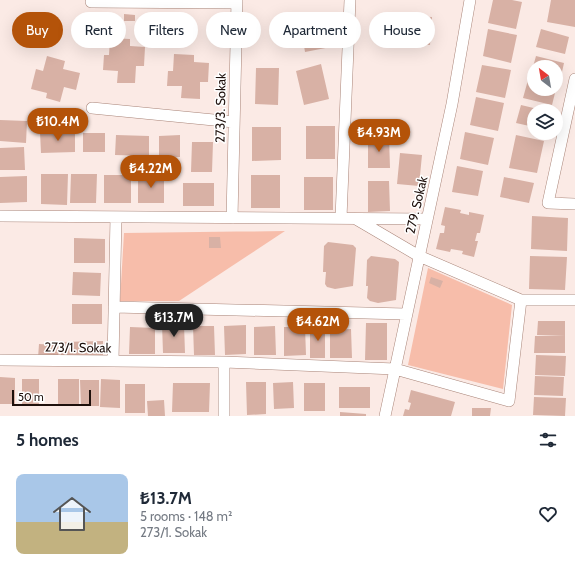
<!DOCTYPE html>
<html lang="en">
<head>
<meta charset="utf-8">
<style>
	:root { --surface:#fff; --page:#f6f6f7; --text:#1f2937; --muted:#747a83; --line:#e0e1e3; --accent:#b45309 }
	body { margin:0; font-family:Cabin,sans-serif; background:var(--page); color:var(--text); height:100vh; display:flex; flex-direction:column; font-size:15px; white-space:nowrap }
	* { box-sizing:border-box; margin:0 }
	p { font-size:13px; color:var(--muted) }
	.icon { flex:none; width:22px; height:22px; fill:none; stroke:currentColor; stroke-width:2; stroke-linecap:round; stroke-linejoin:round }
	.map { position:relative; height:416px; overflow:hidden }
	.side { display:flex; flex-direction:column; background:var(--surface); flex:1 }
	.side>* { flex:none }
	.banner { position:absolute; left:12px; top:12px; width:551px; height:36px; display:flex; gap:8px }
	.needle { width:26px; rotate:329deg }
	.fabs { position:absolute; left:527px; top:60px; display:grid; gap:8px }
	.fabs a { display:grid; place-items:center; width:36px; height:36px; border-radius:50%; background:var(--surface); box-shadow:0 4px 16px #0002; font-size:20px }
	.scale { position:absolute; left:12px; bottom:10px; width:79px; box-sizing:border-box; padding-left:4px; border:2px solid #1e100c; border-top:0; font-size:11px; line-height:14px; white-space:nowrap; color:#1e100c; -webkit-text-stroke:3px #fff; paint-order:stroke }
	.price { position:absolute; translate:-50% -34px; padding:0 9px; border-radius:14px; background:var(--accent); color:#fff; font-size:13px; line-height:26px; filter:drop-shadow(0 1px 2px #0008) }
	.price::after { content:''; position:absolute; left:50%; top:24px; width:12px; height:9px; margin-left:-6px; background:inherit; clip-path:polygon(0 0,100% 0,50% 100%) }
	.price.active { background:#222; color:#fff }
	ul { padding:0; list-style:none }
	li { display:flex; align-items:center; gap:12px; height:100px; padding:0 16px }
	li+li { border-top:1px solid var(--line) }
	li span { display:grid; place-items:center; flex:none; width:112px; height:80px; border-radius:8px; color:#555 }
	li>.icon { margin-inline-start:auto }
	span .icon { width:48px; height:48px; fill:#fffc; stroke-width:1 }
	li b { font-size:17px }
	h2 { display:flex; justify-content:space-between; align-items:center; height:48px; padding:0 16px; font-size:17px }
	.tag { padding:0 14px; border-radius:18px; background:var(--surface); box-shadow:0 4px 16px #0002; font-size:14px; line-height:36px }
	.tag.active { background:var(--accent); color:#fff }
	.map>svg:first-child { display:block }
	.green { fill:#f7bdaa }
	.building { fill:#d8b1a5 }
	.lines { fill:none; stroke-linecap:round; stroke-linejoin:round }
	.street-casing { stroke:#a98478; stroke-width:12 }
	.street { stroke:#fff; stroke-width:11 }
	.labels { text-anchor:middle; dominant-baseline:central; stroke-width:3; stroke-linejoin:round; paint-order:stroke }
	.street-label { font-size:13px; fill:#1e100c; stroke:#fff }
</style>
</head>
<body>
<div class="map">
<svg width="575" height="416" viewBox="0 0 575 416">
	<rect width="100%" height="100%" fill="#fbeae5"/>
	<path class="green" d="M285,231L179,301H120L124,233Z
		M428,268L512,305L503,389L408,365Z"/>
	<path class="building" d="M493,0H512L522,2L516,29L488,23Z
		M551,0H575V27L547,22Z
		M124,14L135,15V21H124Z
		M378,15L432,17L430,45L377,42Z
		M215,19H222V31H215Z
		M337,20L341,45L305,52L301,27Z
		M488,29L517,35L511,63L483,56Z
		M541,29L569,37L565,54L536,47Z
		M110,38L130,39V46L145,47L144,66H136L135,83H117L118,71L103,70L104,55H109Z
		M174,54L194,55V62L209,63L208,82H200V99L181,98L182,86H167L168,71H173Z
		M47,56L65,61L63,69L80,73L76,90L64,87L60,102L46,98L47,93L31,89L36,69L43,71Z
		M536,56L564,63L560,81L556,80V67H534V74H531Z
		M321,64L329,99L304,105L296,71Z
		M482,65L511,70L505,98L476,92Z
		M256,68H279L278,105L255,104Z
		M528,80L534,82V89H556L552,105L523,98Z
		M476,97L504,103L498,131L470,125Z
		M521,105L542,110L534,111V127L516,123Z
		M0,120L27,121L26,143L0,141Z
		M306,126H335V159H306Z
		M252,127H281V160L252,161Z
		M75,131V152L41,153L40,132Z
		M465,132L494,138L488,165L460,159Z
		M83,133H105V152H83Z
		M116,135L149,136V156L115,155Z
		M180,135V157L159,158V136Z
		M516,135L544,141L537,173L509,168Z
		M389,137L390,168H368V138Z
		M192,142H213L212,172H191Z
		M24,147L25,170H0V148Z
		M400,153L422,155L419,186L397,184Z
		M457,166L483,171L478,196L452,192Z
		M41,174H68L67,205L41,204Z
		M71,174H97L96,203H70Z
		M104,175H131V203H104Z
		M138,175H164V203H138Z
		M251,175H280V208H251Z
		M27,176V202L0,203V177Z
		M304,177H333V210H304Z
		M504,177L534,183L529,203L500,197Z
		M368,181H389L390,211L368,212Z
		M183,183H214V206H183Z
		M445,207L461,210L460,213L469,215V212L484,215L480,233H477L475,241H478L474,257L462,254L463,251L451,249L450,252L436,249L440,233H444L445,226L441,225Z
		M532,216L568,218L567,251L531,249Z
		M209,237H220L221,248H209Z
		M74,238L105,239V263H74Z
		M328,242L353,245L356,248L353,286L335,289L327,287L325,284L326,272H323L324,246Z
		M371,256L395,259L399,262L396,300L378,303L370,301L367,298L368,286H366L367,260Z
		M530,256L567,257L565,290L529,289Z
		M73,272L101,273L100,296L72,295Z
		M431,277L443,281L440,288L429,283Z
		M72,304H102V324H72Z
		M538,321H565V336L537,335Z
		M366,323H387V360H365Z
		M162,324H184L185,353H163Z
		M246,325V354L225,355L224,326Z
		M193,326H214L215,355H194Z
		M275,326L276,355H254V327Z
		M310,326H325V358H310Z
		M130,327L155,328V354H129Z
		M284,327H305L306,355L284,356Z
		M351,329L352,358H330V330Z
		M535,336H565V353H534Z
		M103,341V357L61,358V342Z
		M39,344L59,345L58,359L38,358Z
		M536,355L566,356L565,376L535,375Z
		M535,376L564,377L563,396L534,395Z
		M0,377L15,378V404H0Z
		M22,379H39V404H22Z
		M58,379H79V404H58Z
		M101,379L120,380V408L100,407Z
		M80,380H99V406H81Z
		M246,382H266V414L247,415Z
		M293,382L294,408L274,409L273,383Z
		M173,383H210L209,412H172Z
		M304,383H325V411H304Z
		M125,384H145V413H125Z
		M339,387H370V408H339Z
		M411,390L455,402L451,416H403L405,409L409,410L411,403L408,402Z
		M534,397L566,398L565,416L533,415Z
		M164,400L165,416H148L147,401Z
		M472,408H491L490,416H472Z
		M340,412L366,414V416H340Z"/>
	<g class="lines">
		<defs>
			<path id="street" d="M91,2L237,3
				M575,79L548,203L575,204
				M92,108L234,122
				M0,216L427,219
				M232,218L237,0
				M341,218L350,0
				M356,219L419,256L521,300H575
				M114,307L406,314
				M0,360L224,362L395,369L509,401L521,300
				M113,361L116,217
				M224,416V362
				M385,416L452,104L470,0"/>
		</defs>
		<use href="#street" class="street-casing"/>
		<use href="#street" class="street"/>
	</g>
	<g class="labels">
		<g class="street-label">
			<text transform="translate(220 108) rotate(-89)">273/3. Sokak</text>
			<text transform="translate(416 205) rotate(-77)">279. Sokak</text>
			<text transform="translate(78 347) rotate(1)">273/1. Sokak</text>
		</g>
	</g>
</svg>
<div class="fabs">
<a><svg class="needle" viewBox="-14 -14 28 28"><path d="M0-13l5 13h-10z" fill="#e53935"/><path d="M0 13l5-13h-10z" fill="#747a83"/></svg></a>
<a><svg class="icon" aria-label="layers" viewBox="0 0 24 24"><path d="M12 4l9 5-9 5-9-5zM3 14l9 5 9-5"/></svg></a>
</div>
<div class="scale">50 m</div>
<b class="price" style="left:58px;top:142px">₺10.4M</b>
<b class="price" style="left:379px;top:153px">₺4.93M</b>
<b class="price" style="left:151px;top:189px">₺4.22M</b>
<b class="price active" style="left:174px;top:338px">₺13.7M</b>
<b class="price" style="left:318px;top:342px">₺4.62M</b>
<div class="banner">
<a class="tag active">Buy</a>
<a class="tag">Rent</a>
<a class="tag">Filters</a>
<a class="tag">New</a>
<a class="tag">Apartment</a>
<a class="tag">House</a>
</div>
</div>
<section class="side">
<h2>5 homes<svg class="icon" aria-label="filters" viewBox="0 0 24 24"><path d="M4 7h16M4 17h16"/><circle cx="9" cy="7" r="2"/><circle cx="15" cy="17" r="2"/></svg></h2>
<ul>
<li><span style="background:linear-gradient(#a9c7e8 60%,#c2b280 0)"><svg class="icon" aria-label="home" viewBox="0 0 24 24"><path d="M3 11l9-7 9 7M6 9v11h12V9"/></svg></span><div><b>₺13.7M</b><p>5 rooms · 148 m²</p><p>273/1. Sokak</p></div><svg class="icon" aria-label="heart" viewBox="0 0 24 24"><path d="M12 20l-8-8c-3-5 5-10 8-4 3-6 11-1 8 4z"/></svg></li>
</ul>
</section>
</body>
</html>
